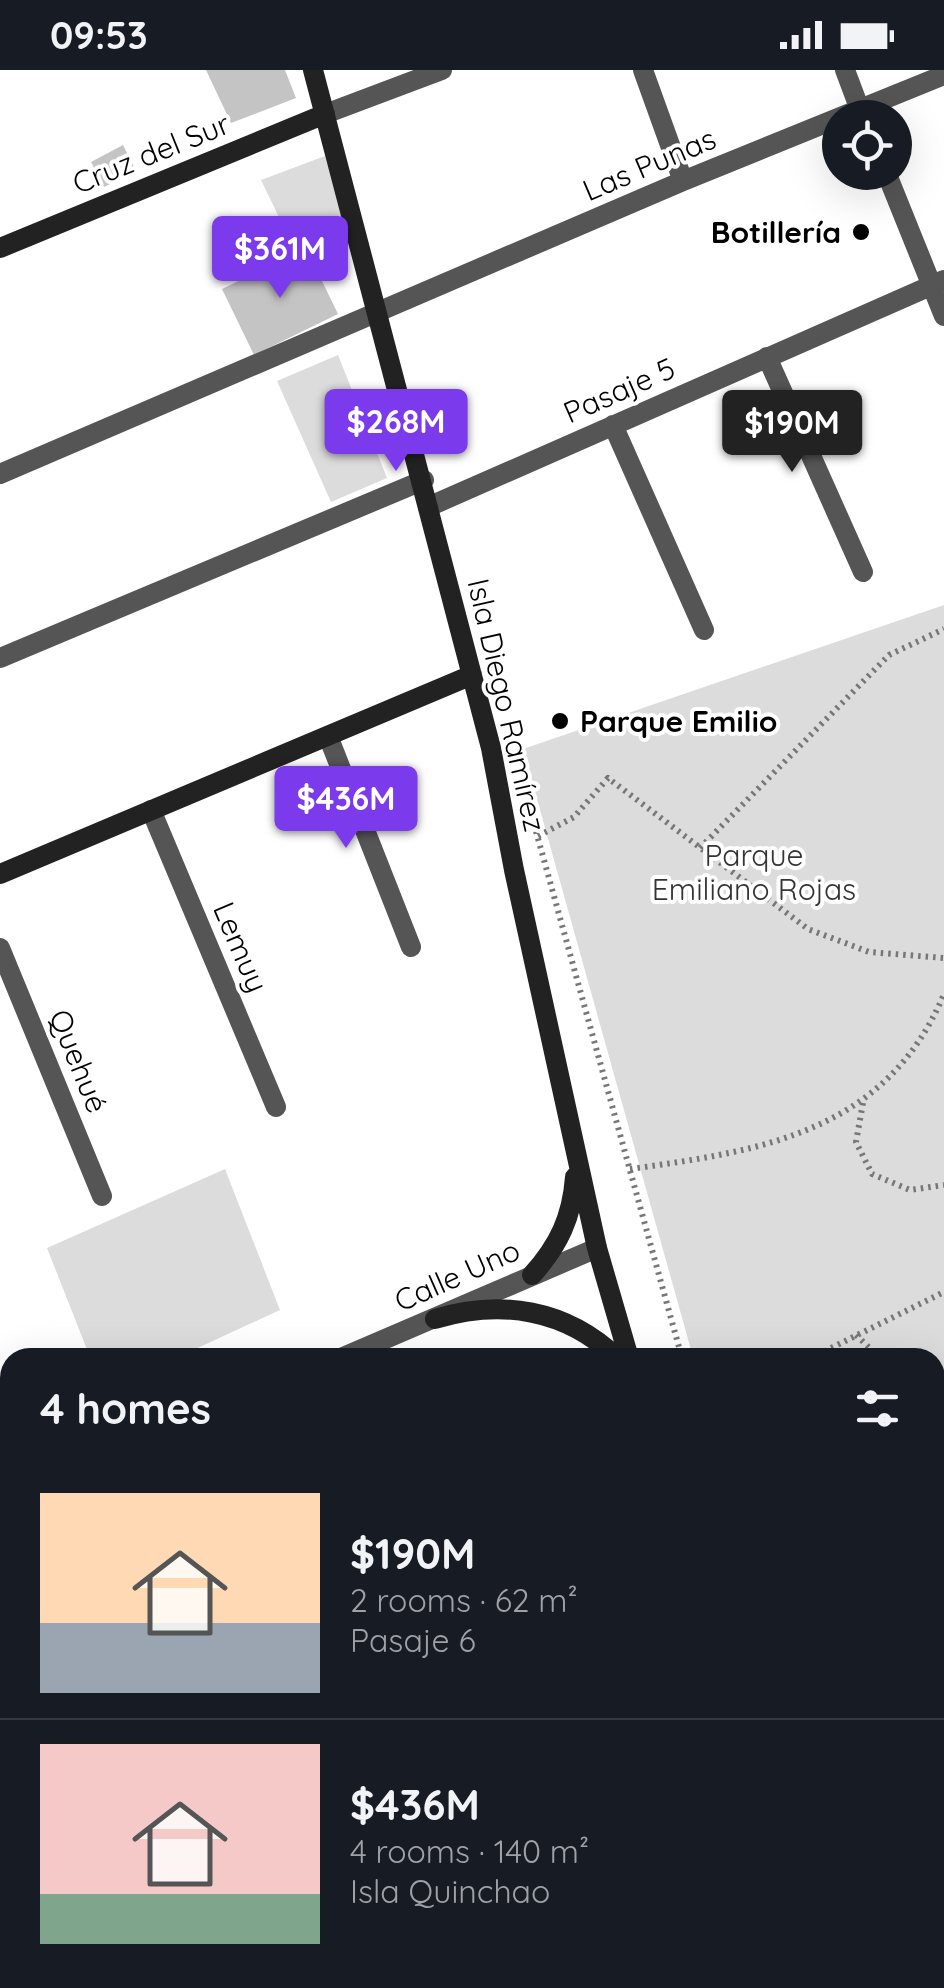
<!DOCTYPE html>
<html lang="en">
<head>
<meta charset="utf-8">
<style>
	:root { --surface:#171b24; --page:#20242c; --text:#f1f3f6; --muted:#9ea1a6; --line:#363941; --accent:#7c3aed }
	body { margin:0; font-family:Quicksand,sans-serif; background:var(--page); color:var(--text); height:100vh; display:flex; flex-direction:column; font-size:38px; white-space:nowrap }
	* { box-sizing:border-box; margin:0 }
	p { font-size:32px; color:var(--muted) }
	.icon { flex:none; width:55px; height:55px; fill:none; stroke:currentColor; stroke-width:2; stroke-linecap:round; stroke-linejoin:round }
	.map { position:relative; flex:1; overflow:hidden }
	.drawer { position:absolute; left:0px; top:1278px; width:945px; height:642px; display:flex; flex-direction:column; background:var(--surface); border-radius:30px 30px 0 0; box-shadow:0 10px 40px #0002 }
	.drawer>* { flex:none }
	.tools { position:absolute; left:822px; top:30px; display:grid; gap:20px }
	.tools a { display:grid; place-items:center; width:90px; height:90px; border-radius:50%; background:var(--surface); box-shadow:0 10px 40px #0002; font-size:50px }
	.price { position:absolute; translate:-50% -85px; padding:0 22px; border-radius:10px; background:var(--accent); color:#fff; font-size:32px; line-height:65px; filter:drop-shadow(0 2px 5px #0008) }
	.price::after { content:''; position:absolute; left:50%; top:60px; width:30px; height:22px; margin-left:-15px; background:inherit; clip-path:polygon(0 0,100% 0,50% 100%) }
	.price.selected { background:#222; color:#fff }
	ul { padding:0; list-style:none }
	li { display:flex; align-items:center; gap:30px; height:250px; padding:0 40px }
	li+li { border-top:2px solid var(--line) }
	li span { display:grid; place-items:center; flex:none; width:280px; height:200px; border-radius:0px; color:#555 }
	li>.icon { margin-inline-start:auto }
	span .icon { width:120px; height:120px; fill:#fffc; stroke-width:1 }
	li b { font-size:42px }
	h2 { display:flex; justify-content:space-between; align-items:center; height:120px; padding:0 40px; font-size:42px }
	.status { display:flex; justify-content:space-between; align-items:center; height:70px; padding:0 50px; background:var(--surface); direction:ltr }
	.status svg { height:28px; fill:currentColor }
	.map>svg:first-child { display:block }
	.green { fill:#dcdcdc }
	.building { fill:#c4c4c4 }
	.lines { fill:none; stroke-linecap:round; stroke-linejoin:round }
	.path { stroke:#777; stroke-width:6; stroke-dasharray:2.5 5; stroke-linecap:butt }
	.street { stroke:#555; stroke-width:20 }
	.secondary { stroke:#222; stroke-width:20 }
	.poi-dot { fill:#000; stroke:#fff; stroke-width:4 }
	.labels { text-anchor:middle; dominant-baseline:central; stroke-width:8; stroke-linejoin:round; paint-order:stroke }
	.street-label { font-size:30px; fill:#000; stroke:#fff }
	.poi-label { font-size:30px; font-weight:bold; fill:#000; stroke:#fff; text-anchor:end }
	.park-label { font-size:30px; fill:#333; stroke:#fff }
</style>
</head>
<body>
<div class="status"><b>09:53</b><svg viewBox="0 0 49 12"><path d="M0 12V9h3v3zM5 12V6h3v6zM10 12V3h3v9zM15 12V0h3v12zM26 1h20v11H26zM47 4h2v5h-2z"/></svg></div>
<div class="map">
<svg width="944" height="1918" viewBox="0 0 944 1918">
	<rect width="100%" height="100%" fill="#fff"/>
	<path class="green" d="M325,86L346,152L290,170L261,110Z
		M338,285L387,408L331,432L277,311Z
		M944,535V1389L935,1392V1288L693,1287L523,679Z
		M225,1099L280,1240L178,1287H90L47,1178Z
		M428,1910H818L821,1918H430Z"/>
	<path class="building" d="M206,0H285L296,28L231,53Z
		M123,75L136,101L104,117L91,92Z
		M306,178L338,244L254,285L222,219Z
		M943,1608L944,1671L935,1674V1611Z"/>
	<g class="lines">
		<path class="path" d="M534,754L682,1288
			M538,766L574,747L608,708L808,859L869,882L944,888
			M700,778L889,585L944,559
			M863,1033L856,1072L872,1104L910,1120L944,1115
			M630,1099C762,1081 886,1062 944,924
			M856,1265L880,1288
			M811,1288L944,1222
			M935,1310H944
			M935,1368L944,1361"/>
		<path class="street" d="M643,0L683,111
			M845,0L863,48
			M325,44L442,0
			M886,102L944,246
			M767,287L863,502
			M613,355L704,560
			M0,404L683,111L944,5
			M428,437L944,210
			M0,588L424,410
			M328,666L411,877
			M151,740L276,1037
			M0,878L102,1126
			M341,1288L597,1178
			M0,1370L10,1394
			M0,1428L10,1424
			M935,1444L944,1440
			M935,1490L944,1486
			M935,1785L944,1782
			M148,1910L151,1918
			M401,1910L403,1918
			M857,1910L860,1918
			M68,1918L88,1910"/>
		<path class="secondary" d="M313,0L491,678L514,800L597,1178L629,1288
			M0,178L325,44
			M0,804L472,605
			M532,1205C559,1175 572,1147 575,1107
			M435,1249C501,1229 566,1239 617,1288
			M0,1859L10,1855"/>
	</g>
	<g class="poi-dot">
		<circle cx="861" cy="162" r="10"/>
		<circle cx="560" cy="651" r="10"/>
	</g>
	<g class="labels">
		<g class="street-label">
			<text transform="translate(151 83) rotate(-22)">Cruz del Sur</text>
			<text transform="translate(649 94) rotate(-23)">Las Punas</text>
			<text transform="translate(619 320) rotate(-24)">Pasaje 5</text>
			<text transform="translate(507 635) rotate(77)">Isla Diego Ramírez</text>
			<text transform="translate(241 877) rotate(67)">Lemuy</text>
			<text transform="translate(79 991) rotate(68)">Quehué</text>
			<text transform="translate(457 1205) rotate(-24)">Calle Uno</text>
		</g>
		<g class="poi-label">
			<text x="841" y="162">Botillería</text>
			<text x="580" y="651" text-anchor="start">Parque Emilio</text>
		</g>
		<g class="park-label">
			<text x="754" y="785">Parque<tspan x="754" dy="34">Emiliano Rojas</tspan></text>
		</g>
	</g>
</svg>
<div class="tools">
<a><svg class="icon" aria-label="locate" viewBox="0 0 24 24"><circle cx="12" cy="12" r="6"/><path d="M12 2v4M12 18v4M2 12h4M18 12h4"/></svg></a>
</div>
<b class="price" style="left:280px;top:231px">$361M</b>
<b class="price" style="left:396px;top:404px">$268M</b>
<b class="price selected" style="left:792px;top:405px">$190M</b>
<b class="price" style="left:346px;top:781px">$436M</b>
<section class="drawer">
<h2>4 homes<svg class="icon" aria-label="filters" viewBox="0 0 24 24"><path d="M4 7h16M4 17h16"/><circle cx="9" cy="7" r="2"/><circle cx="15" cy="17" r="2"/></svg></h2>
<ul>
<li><span style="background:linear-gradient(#ffd9b3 65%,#9aa5b1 0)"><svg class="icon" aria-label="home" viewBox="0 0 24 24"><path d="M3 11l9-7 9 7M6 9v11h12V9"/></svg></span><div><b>$190M</b><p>2 rooms · 62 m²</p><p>Pasaje 6</p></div></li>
<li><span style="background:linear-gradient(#f6c9c9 75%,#7fa58c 0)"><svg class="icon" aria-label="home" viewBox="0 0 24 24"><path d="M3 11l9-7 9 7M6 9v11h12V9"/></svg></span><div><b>$436M</b><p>4 rooms · 140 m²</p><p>Isla Quinchao</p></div></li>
</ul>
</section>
</div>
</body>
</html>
